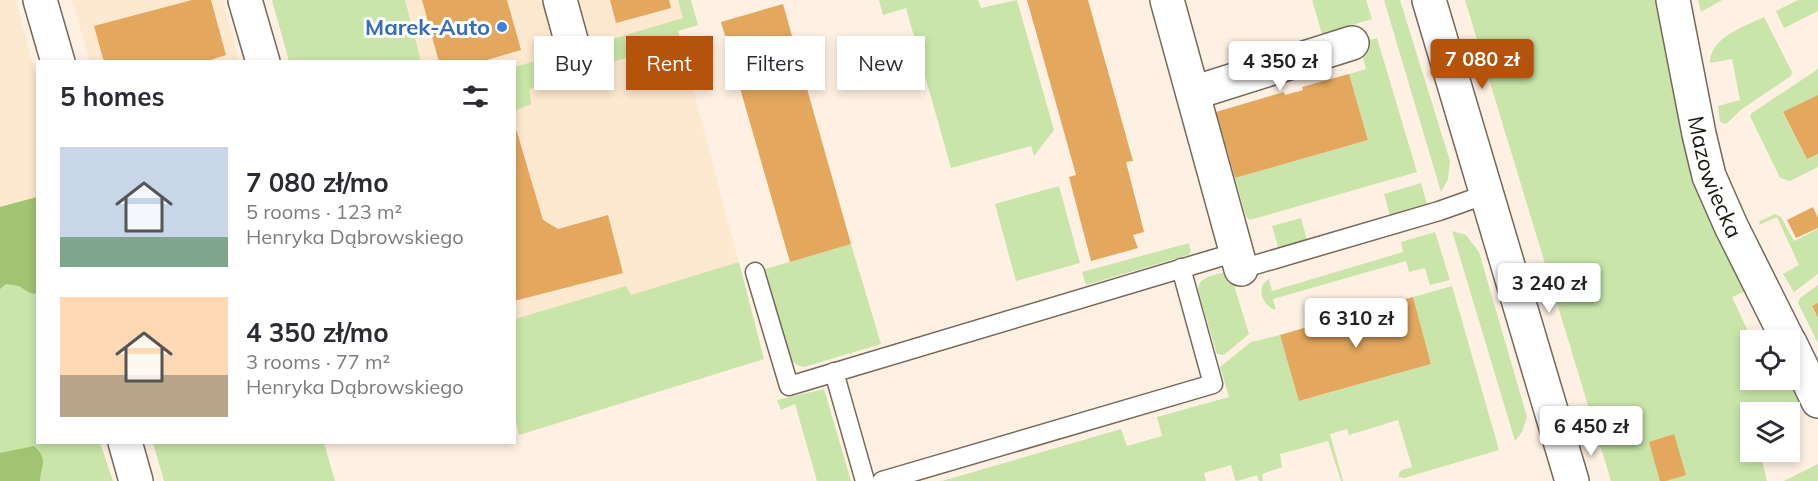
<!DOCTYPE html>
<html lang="en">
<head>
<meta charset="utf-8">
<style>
	:root { --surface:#fff; --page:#f7f7f7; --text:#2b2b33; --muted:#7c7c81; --accent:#b45309 }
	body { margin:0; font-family:Mulish,sans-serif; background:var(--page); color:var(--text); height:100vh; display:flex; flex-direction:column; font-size:22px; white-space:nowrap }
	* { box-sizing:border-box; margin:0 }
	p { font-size:20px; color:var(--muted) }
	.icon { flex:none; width:33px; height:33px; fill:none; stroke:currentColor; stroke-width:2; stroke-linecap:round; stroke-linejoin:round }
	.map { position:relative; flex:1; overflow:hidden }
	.panel { position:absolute; left:36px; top:60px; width:480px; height:384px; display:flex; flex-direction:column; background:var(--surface); border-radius:0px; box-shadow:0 3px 9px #0003 }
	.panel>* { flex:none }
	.top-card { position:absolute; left:534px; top:36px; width:570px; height:54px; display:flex; gap:12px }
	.fabs { position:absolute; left:1740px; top:330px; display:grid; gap:12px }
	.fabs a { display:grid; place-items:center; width:60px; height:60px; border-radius:0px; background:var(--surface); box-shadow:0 3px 9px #0003; font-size:30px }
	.price { position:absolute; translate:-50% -51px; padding:0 14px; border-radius:6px; background:#fff; color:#222; font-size:20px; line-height:39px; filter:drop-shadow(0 2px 3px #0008) }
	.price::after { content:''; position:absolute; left:50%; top:36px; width:18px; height:14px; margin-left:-9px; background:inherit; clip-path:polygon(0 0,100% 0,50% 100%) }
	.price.selected { background:var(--accent); color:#fff }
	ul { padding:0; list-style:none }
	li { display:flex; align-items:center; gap:18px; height:150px; padding:0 24px }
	li span { display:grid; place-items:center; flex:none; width:168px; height:120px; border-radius:0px; color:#555 }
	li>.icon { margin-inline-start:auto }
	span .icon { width:72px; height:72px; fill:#fffc; stroke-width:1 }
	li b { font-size:26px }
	h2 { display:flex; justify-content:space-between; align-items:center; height:72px; padding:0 24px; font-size:26px }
	.chip { padding:0 21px; border-radius:0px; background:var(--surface); box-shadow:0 3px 9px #0003; font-size:21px; line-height:54px }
	.chip.selected { background:var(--accent); color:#fff }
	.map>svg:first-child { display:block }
	.built { fill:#fde8d0 }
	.green { fill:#c9e5a9 }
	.forest { fill:#a1c473 }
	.building { fill:#e3a75e }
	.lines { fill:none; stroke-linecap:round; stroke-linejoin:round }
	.service-casing { stroke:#756859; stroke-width:21 }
	.minor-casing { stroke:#756859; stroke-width:36 }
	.tertiary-casing { stroke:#756859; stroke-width:36 }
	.service { stroke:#fff; stroke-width:18 }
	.minor { stroke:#fff; stroke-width:33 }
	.tertiary { stroke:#fff; stroke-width:33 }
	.shop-dot { fill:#3f7fe0; stroke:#fff; stroke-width:2 }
	.labels { text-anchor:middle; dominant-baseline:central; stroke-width:6; stroke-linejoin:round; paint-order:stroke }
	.shop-label { font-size:22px; font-weight:bold; fill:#366cbe; stroke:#fff; text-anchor:end }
	.street-label { font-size:22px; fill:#19140e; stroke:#fff }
</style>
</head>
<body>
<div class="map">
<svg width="1818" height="481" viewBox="0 0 1818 481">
	<rect width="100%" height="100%" fill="#fef1e3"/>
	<path class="built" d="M0,0H16L37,81V197L0,207Z
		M72,0H223L239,60L238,62L90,61Z
		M272,0H678L683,17L675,20L764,359L519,435L514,415V62L289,61Z"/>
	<path class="green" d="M272,0H405L421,61H289Z
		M678,0H691L698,25L678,31L685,58L647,69L626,58L593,67L585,47L683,18Z
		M879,0H978L981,8L1017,0L1054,130L1034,156L1031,146L951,168L906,8L883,15Z
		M1312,0H1366L1372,19L1322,34Z
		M1384,0H1400L1450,161L1448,179L1441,192Z
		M1465,0H1660L1751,289L1732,297L1752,340H1750V380H1771L1774,387L1794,378L1805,398L1777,412H1750V452H1760L1767,481H1611Z
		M1698,0H1722L1701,12Z
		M1798,0H1818V11L1784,28L1776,11Z
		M1764,17L1792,72L1791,76L1742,109L1726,124L1720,122L1718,106L1740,100L1732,59L1710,63C1710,37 1744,27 1764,17Z
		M1377,38L1417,172L1250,220L1246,217L1235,178L1368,140L1349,74L1366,69L1359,43Z
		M563,53L568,75L529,89L531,104L515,111V67Z
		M1818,69V95L1783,113L1807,159L1818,154V167L1790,181L1780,178L1750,116L1752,113Z
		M1421,183L1427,204L1390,216L1384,194Z
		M1059,186L1080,263L1016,281L995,204Z
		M37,197L38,442L100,443L113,481H0V207Z
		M1775,214L1781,217L1794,241L1818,229V274L1794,292L1783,274L1799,265L1777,217L1759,225L1760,221Z
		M1301,218L1307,240L1278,247L1272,226Z
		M1452,231L1466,235L1479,252L1527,417L1522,432L1515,441Z
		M1435,232L1450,280L1430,285L1425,268L1409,272L1406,261L1273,299L1276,310C1262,307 1255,286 1269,279L1272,291L1403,252L1401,242Z
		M1189,243L1191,252L1188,255L1086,285L1082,272Z
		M851,244L881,344L804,367L797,365L790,359L765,269Z
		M739,262L764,359L519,435L515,415V319L626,286L631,295Z
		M1222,273L1226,274L1233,282L1249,334L1224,355L1217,354L1198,290C1199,277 1211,276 1222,273Z
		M1818,285V303L1812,307L1818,318V343L1798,303L1800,298Z
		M1452,286L1499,450L1404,478L1399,477V473L1402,470L1412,467L1398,420L1349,435L1347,429L1330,434L1343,481H1341L1328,441L1280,454L1282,467L1262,474L1263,481H1259L1257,475L1237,481L1235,480L1231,465L1204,473L1206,481H942L1121,429L1127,446L1162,436L1157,417L1229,397L1220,367L1251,342L1280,335L1300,401L1431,364L1413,297Z
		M824,389L851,481H817L795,404L781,410L777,400Z
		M153,443H324L335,481H164Z
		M1818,464V481H1784Z"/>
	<path class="forest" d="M37,197V294L30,293L19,286L6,284L0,289V207Z
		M34,446C49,460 41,465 40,481H0V453Z"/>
	<path class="building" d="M192,0H211L226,55L204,62H104L94,26Z
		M422,0H507L521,50L480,62H439Z
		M610,0H669L671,8L616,23Z
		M1027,0H1088L1133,161L1126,162L1144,232L1133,235L1138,248L1091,261L1069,177L1076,175Z
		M783,4L851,244L790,262L721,22Z
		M1349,74L1368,140L1235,178L1216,112L1284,92L1285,95L1303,90L1302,87Z
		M1818,95V154L1807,159L1783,112Z
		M514,122L543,220L558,229L608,215L623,273L514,301Z
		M1813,207L1818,218V228L1796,238L1787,220Z
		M1413,297L1431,364L1299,401L1280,335L1345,316H1348V319L1367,313L1366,310Z
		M1818,303V318L1812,306Z
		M1674,434L1686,475L1666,481H1660L1649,442Z"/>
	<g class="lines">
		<defs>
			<path id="service" d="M1241,269L1439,211L1487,194
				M755,272L789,386L1237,252
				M834,372L865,481
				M882,481L1213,384L1181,268"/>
			<g id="minor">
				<path d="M40,0L58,62"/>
				<path d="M245,0L263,62"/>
				<path d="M560,0L574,51"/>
				<path d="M1167,0L1241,269"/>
				<path id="s1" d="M1673,0L1699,134L1709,176L1731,226L1788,340"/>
				<path d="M1193,93L1352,43"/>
				<path d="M1790,343L1818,401"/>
				<path d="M125,442L136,481"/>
			</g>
			<path id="tertiary" d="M1429,0L1572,481"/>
		</defs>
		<use href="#service" class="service-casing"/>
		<use href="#minor" class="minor-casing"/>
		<use href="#tertiary" class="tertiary-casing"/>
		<use href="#service" class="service"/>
		<use href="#minor" class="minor"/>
		<use href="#tertiary" class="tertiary"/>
	</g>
	<circle class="shop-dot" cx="502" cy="27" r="6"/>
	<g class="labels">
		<g class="shop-label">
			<text x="490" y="27">Marek-Auto</text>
		</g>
		<g class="street-label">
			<text stroke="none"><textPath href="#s1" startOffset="182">Mazowiecka</textPath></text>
		</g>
	</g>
</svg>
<div class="fabs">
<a><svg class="icon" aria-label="locate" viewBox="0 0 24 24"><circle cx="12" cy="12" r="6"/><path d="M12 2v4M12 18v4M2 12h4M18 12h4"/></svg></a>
<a><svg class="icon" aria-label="layers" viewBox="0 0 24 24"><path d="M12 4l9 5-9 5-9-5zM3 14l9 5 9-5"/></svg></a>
</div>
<b class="price selected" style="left:1482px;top:90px">7 080 zł</b>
<b class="price" style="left:1280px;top:92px">4 350 zł</b>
<b class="price" style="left:1549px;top:314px">3 240 zł</b>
<b class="price" style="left:1356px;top:349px">6 310 zł</b>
<b class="price" style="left:1591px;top:457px">6 450 zł</b>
<div class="top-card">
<a class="chip">Buy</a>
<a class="chip selected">Rent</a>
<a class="chip">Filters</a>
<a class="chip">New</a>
</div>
<section class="panel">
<h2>5 homes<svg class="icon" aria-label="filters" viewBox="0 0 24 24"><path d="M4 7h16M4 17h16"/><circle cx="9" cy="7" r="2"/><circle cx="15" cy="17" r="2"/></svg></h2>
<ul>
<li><span style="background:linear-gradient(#c9d6e8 75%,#7fa58c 0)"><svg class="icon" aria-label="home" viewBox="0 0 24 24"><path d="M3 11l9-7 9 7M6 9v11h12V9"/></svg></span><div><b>7 080 zł/mo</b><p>5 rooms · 123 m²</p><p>Henryka Dąbrowskiego</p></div></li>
<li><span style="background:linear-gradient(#ffd9b3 65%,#b9a48a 0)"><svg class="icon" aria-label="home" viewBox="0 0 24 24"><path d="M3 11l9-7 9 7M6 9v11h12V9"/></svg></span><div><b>4 350 zł/mo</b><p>3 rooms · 77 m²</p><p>Henryka Dąbrowskiego</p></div></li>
</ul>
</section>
</div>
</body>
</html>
